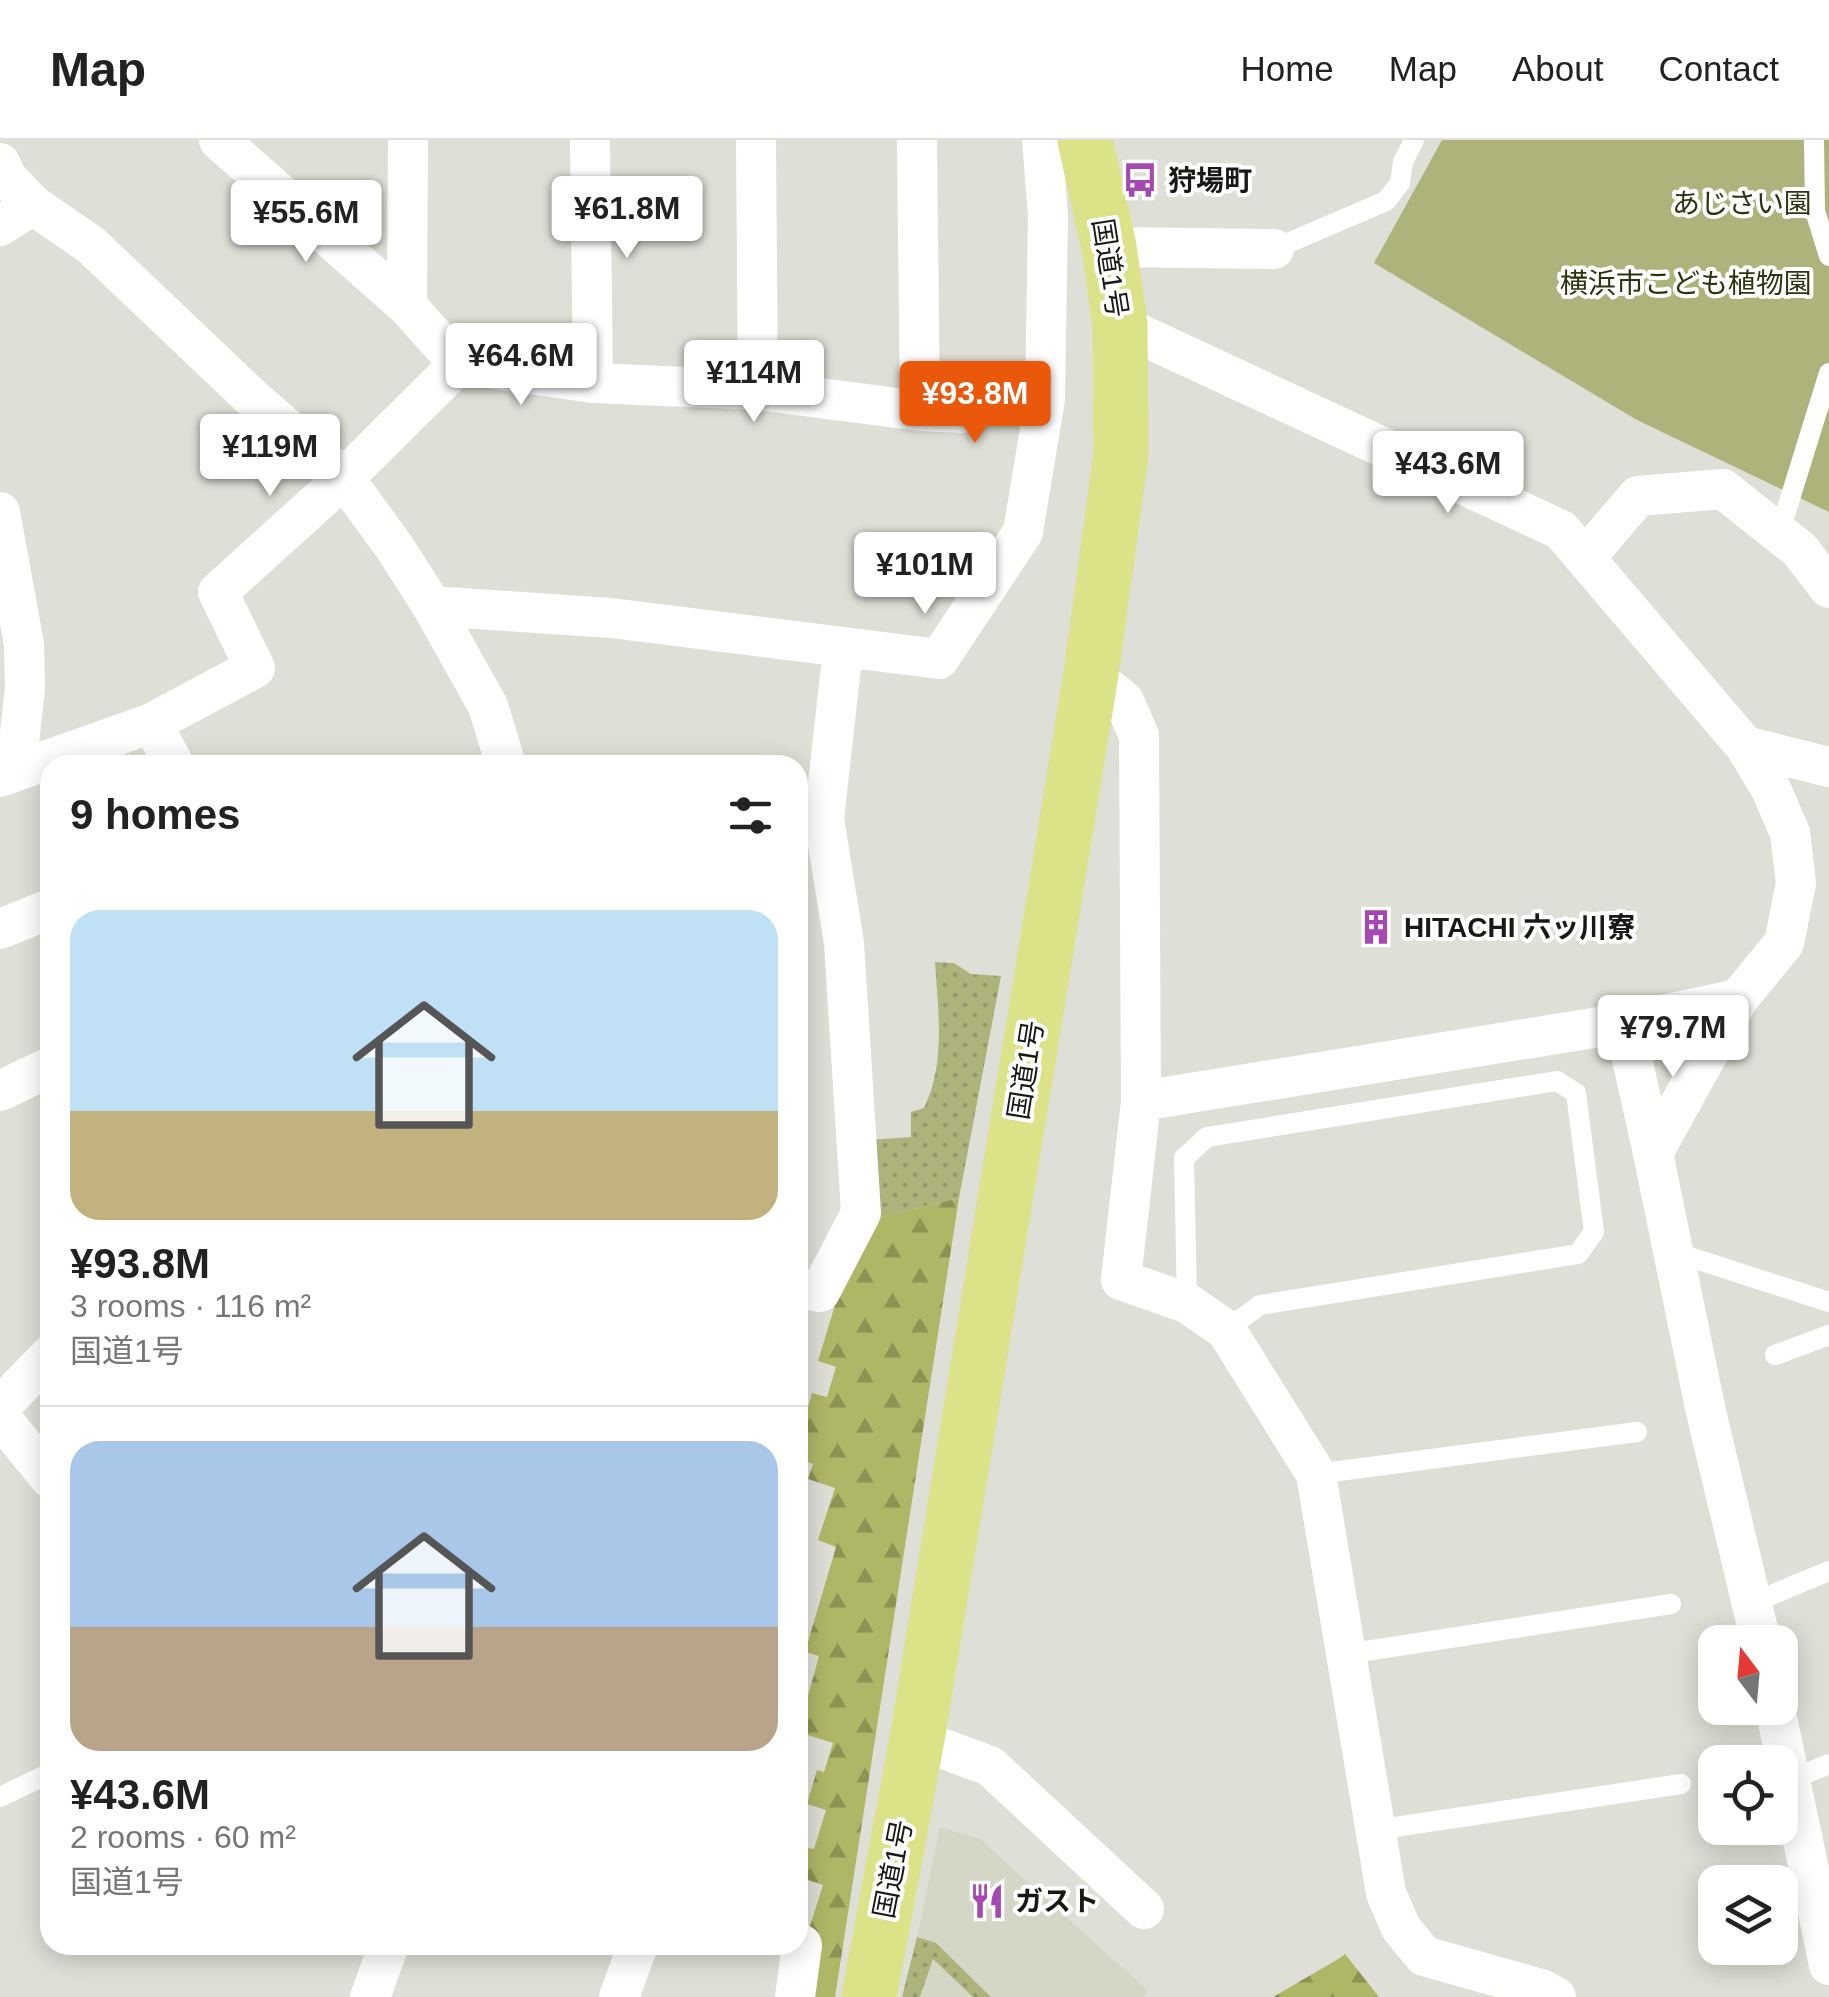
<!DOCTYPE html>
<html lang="en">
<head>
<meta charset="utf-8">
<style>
	:root { --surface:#fff; --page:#f2f2f2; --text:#222; --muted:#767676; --line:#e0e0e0; --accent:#ea580c }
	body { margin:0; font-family:Helvetica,"Noto Sans JP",sans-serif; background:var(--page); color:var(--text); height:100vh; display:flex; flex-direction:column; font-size:38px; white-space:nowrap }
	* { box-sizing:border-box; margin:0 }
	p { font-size:32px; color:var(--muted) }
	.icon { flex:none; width:55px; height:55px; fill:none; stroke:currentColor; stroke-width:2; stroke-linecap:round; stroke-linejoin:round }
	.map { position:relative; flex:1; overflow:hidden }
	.drawer { position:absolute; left:40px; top:615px; width:768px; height:1200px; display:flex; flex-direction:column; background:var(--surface); border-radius:30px; box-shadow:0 5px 25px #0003 }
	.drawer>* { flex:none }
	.needle { width:65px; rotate:344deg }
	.controls { position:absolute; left:1698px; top:1485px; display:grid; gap:20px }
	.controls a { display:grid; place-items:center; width:100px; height:100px; border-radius:20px; background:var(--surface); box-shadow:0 5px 25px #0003; font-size:50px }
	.price { position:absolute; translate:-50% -85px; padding:0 22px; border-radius:10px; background:#fff; color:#222; font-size:32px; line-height:65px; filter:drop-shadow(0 2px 5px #0008) }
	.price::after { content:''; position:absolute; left:50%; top:60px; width:30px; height:22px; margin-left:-15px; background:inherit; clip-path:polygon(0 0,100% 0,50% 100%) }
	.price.on { background:var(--accent); color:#fff }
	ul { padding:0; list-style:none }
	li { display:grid; align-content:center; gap:20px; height:530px; padding:0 30px }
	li+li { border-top:2px solid var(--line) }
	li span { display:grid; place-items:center; height:310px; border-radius:30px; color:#555 }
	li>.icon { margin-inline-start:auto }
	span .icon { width:180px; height:180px; fill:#fffc; stroke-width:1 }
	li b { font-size:42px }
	h2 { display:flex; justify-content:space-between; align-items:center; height:120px; padding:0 30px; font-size:42px }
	header { display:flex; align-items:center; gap:60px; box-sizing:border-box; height:140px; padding:0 50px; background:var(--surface); border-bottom:2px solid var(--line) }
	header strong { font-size:48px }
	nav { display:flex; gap:55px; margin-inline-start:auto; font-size:35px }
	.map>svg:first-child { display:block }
	.built { fill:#d4d6c6 }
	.grass { fill:url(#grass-dots) }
	.forest { fill:url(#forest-firs) }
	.garden { fill:#aeb37c }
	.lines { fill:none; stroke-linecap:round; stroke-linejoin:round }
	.service { stroke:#fff; stroke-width:20 }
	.minor { stroke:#fff; stroke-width:40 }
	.trunk { stroke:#dbe288; stroke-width:55 }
	.labels { text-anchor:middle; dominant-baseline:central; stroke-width:8; stroke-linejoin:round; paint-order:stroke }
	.poi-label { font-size:28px; font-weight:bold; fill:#181915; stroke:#fff; text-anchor:start }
	.park-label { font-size:28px; fill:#303310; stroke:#fff }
	.street-label { font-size:28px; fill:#181915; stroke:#fff }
</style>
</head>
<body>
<header>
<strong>Map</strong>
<nav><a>Home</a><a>Map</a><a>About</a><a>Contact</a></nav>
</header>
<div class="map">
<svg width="1829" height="1857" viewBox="0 0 1829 1857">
	<defs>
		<pattern id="grass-dots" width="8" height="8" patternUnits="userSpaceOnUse" patternTransform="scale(2.5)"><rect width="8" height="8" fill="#aeb37c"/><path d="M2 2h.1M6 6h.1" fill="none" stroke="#95996a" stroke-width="1.8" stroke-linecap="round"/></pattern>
		<pattern id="forest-firs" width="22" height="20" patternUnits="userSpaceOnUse" patternTransform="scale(2.5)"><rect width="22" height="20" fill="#afb666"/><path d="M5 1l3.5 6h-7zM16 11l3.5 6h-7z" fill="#8d9353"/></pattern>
	</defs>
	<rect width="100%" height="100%" fill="#dedfd6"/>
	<path class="built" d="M940,1687L980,1699L1148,1851L1143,1857H991L936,1803L917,1797Z
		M933,1818L973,1857H902H920Z"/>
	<path class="grass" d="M935,822L954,823L971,834L1001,836L959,1058L872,1079L869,1000L911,997V972L924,968C946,923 938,871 935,822Z
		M917,1797L936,1803L991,1857H973L933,1819L920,1857H902Z"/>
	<path class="forest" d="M959,1058L835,1857H803L809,1789L823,1745L799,1737L808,1708L814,1709L826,1670L807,1664L817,1630L824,1632L833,1603L798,1592L819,1516L805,1512L836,1407L818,1400L835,1348L808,1339L813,1324L798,1319V1291L801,1292L812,1253L827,1257L836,1227L818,1221L835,1165L872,1079Z
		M1345,1814L1379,1857H1273L1340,1818Z"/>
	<path class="garden" d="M1442,0H1829V372L1637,280L1374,123Z"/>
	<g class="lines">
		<path class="service" d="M1814,0L1815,71L1829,116
			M1274,109L1386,61L1400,43L1403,22L1414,0
			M1779,394L1829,233
			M1671,1111L1829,1162
			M1187,1163L1184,1018L1207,997L1557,941L1576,953L1594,1092L1578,1114L1260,1165L1226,1190
			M1775,1215L1829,1195
			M1316,1334L1637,1292
			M1752,1463L1829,1431
			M1346,1514L1671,1464
			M1790,1640L1829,1624
			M0,1657L50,1633
			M1375,1690L1681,1644"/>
		<path class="minor" d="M219,0L407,166L459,224L593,243L758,250L920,271L962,273L1015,256
			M590,0L593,243
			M756,0L758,250
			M917,0L920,271
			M0,23L7,38L33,65L91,105L251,257L344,338L395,408L432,466L488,566L506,625
			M0,86L33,65
			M1109,107L1274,109
			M407,166L408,0
			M1120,185L1561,390L1745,606L1771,649L1790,693L1796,743L1784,803L1738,859L1653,1013L1706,1272L1761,1502
			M0,372L24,504L25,548L16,630
			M1585,418L1638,356L1723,349L1800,410L1829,448
			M432,466L611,478L939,519L1023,392L1045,259L1048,75L1042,0
			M1091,534L1124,561L1139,596L1141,961L1121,1140L1187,1163L1226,1190L1316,1334L1386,1753L1401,1788L1424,1816L1541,1849L1556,1857
			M152,583L174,625
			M1745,606L1829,627
			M0,637L152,583L255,528L218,452L344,338L459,224
			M0,789L50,769
			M1624,883L1653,1013
			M0,951L50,927
			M1141,961L1624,883L1738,859
			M798,1148L820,1152L861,1073L844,803L824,679L843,509
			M0,1267L50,1215
			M0,1277L50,1338
			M1775,1568L1829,1825
			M917,1599L990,1626L1144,1769
			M370,1857L389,1805
			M619,1857L638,1805
			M795,1857L802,1805L798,1803"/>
		<path class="trunk" d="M869,1857L917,1599L1091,534L1121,314L1120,185L1109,107L1085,0"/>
	</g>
	<defs>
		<symbol id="bus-bare" viewBox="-9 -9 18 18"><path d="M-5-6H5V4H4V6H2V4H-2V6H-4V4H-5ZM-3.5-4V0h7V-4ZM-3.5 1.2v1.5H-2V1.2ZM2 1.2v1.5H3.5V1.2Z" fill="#a648b1" stroke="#fff" stroke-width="2.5" paint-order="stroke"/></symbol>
		<symbol id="building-bare" viewBox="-9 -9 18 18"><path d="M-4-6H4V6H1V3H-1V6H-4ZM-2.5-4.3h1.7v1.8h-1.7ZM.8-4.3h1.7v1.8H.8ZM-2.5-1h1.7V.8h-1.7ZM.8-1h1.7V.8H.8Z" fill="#a648b1" stroke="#fff" stroke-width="2.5" paint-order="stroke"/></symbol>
		<symbol id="restaurant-bare" viewBox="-9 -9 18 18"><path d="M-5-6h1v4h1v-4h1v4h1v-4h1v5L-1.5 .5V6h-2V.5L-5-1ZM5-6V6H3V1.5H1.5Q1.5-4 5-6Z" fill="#a648b1" stroke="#fff" stroke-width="2.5" paint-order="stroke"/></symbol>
	</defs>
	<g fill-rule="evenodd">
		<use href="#bus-bare" x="1115" y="15" width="50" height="50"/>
		<use href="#building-bare" x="1351" y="762" width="50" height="50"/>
		<use href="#restaurant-bare" x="962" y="1736" width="50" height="50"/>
	</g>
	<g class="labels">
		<g class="poi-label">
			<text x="1168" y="40">狩場町</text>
			<text x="1404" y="787">HITACHI 六ッ川寮</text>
			<text x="1015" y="1761">ガスト</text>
		</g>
		<g class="park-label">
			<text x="1742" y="63">あじさい園</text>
			<text x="1686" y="143">横浜市こども植物園</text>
		</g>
		<g class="street-label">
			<text transform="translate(1110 128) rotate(81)">国道1号</text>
			<text transform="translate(1026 930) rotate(-81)">国道1号</text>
			<text transform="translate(893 1729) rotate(-79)">国道1号</text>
		</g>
	</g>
</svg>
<div class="controls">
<a><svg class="needle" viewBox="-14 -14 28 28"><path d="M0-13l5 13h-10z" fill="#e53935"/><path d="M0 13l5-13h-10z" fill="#767676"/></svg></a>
<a><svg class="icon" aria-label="locate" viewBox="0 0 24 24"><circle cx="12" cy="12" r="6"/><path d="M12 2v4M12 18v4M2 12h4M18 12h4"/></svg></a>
<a><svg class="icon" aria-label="layers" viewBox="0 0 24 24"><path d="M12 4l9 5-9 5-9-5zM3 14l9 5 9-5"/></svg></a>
</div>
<b class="price" style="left:627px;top:121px">¥61.8M</b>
<b class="price" style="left:306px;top:125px">¥55.6M</b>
<b class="price" style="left:521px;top:268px">¥64.6M</b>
<b class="price" style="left:754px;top:285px">¥114M</b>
<b class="price on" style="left:975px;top:306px">¥93.8M</b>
<b class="price" style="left:270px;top:359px">¥119M</b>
<b class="price" style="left:1448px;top:376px">¥43.6M</b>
<b class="price" style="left:925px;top:477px">¥101M</b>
<b class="price" style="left:1673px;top:940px">¥79.7M</b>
<section class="drawer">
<h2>9 homes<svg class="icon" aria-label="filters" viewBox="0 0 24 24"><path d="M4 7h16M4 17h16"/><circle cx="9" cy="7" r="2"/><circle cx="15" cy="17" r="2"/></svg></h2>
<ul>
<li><span style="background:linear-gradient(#bfe0f5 65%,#c2b280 0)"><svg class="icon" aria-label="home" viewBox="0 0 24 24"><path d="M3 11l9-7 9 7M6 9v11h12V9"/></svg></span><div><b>¥93.8M</b><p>3 rooms · 116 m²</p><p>国道1号</p></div></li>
<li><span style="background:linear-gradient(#a9c7e8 60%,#b9a48a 0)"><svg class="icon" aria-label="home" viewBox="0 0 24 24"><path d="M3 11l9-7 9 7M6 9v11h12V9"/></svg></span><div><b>¥43.6M</b><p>2 rooms · 60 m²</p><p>国道1号</p></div></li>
</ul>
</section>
</div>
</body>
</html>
